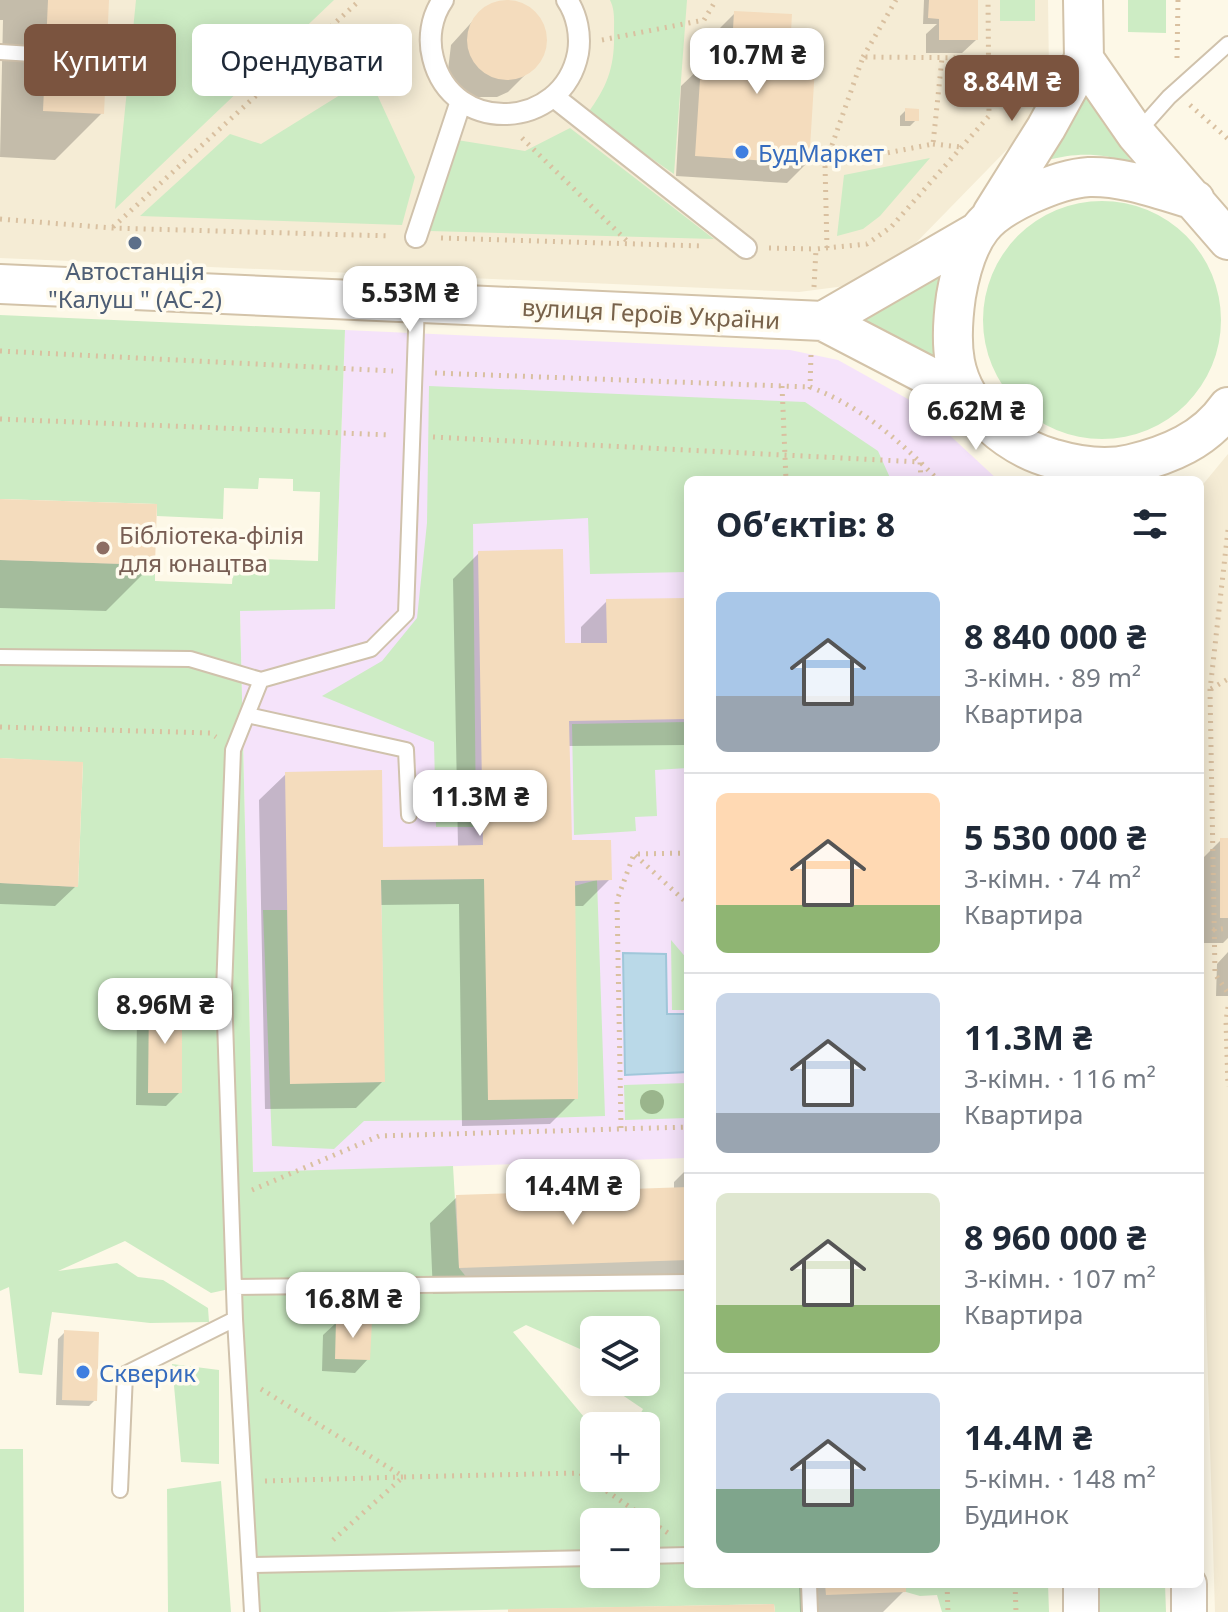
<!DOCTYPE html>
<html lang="uk">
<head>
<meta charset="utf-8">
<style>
	:root { --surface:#fff; --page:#f2f2f3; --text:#1f2937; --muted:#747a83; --line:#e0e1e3; --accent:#7b543f }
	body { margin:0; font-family:"Noto Sans",sans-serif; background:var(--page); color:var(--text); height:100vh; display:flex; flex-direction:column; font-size:30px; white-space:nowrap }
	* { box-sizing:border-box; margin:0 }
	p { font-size:26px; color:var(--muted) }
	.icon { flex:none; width:44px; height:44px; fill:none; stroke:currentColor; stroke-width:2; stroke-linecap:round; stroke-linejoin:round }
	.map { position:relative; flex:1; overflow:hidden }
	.sheet { position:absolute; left:684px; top:476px; width:520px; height:1112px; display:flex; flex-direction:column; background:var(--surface); border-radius:12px; box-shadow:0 4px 20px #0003 }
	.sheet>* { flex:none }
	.hud { position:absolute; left:24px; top:24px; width:540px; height:72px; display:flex; gap:16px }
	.controls { position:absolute; left:580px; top:1316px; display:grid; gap:16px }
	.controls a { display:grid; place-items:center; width:80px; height:80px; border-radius:12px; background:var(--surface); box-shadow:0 4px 20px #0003; font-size:40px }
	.price { position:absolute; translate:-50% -68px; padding:0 18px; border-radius:16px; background:#fff; color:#222; font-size:26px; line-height:52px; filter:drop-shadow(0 2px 4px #0008) }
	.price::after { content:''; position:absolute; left:50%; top:48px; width:24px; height:18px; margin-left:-12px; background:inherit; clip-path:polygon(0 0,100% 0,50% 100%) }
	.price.active { background:var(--accent); color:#fff }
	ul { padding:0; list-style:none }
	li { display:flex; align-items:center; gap:24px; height:200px; padding:0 32px }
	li+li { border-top:2px solid var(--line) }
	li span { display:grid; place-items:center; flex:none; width:224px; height:160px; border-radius:12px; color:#555 }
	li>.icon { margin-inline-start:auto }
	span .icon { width:96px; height:96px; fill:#fffc; stroke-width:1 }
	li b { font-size:34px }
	h2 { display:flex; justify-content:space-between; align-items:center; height:96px; padding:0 32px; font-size:34px }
	.pill { padding:0 28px; border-radius:12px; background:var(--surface); box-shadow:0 4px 20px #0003; font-size:28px; line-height:72px }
	.pill.active { background:var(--accent); color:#fff }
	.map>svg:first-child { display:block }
	.residential { fill:#f5ecd5 }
	.education { fill:#f5e3fa }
	.green { fill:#cdecc4; fill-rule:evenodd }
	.water { fill:#bad9e8; stroke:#a0c7da; stroke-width:2 }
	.shadow { fill:#0003 }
	.building { fill:#f4dcbd }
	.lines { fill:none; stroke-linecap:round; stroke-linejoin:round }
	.service-casing { stroke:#d0c2ac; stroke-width:18 }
	.pedestrian-casing { stroke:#d0c2ac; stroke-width:24 }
	.tertiary-casing { stroke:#d0c2ac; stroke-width:38 }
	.secondary-casing { stroke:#d3c3a9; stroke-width:42 }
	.path { stroke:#d9c0a0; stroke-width:5; stroke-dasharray:2 6; stroke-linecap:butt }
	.service { stroke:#fff; stroke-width:14 }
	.pedestrian { stroke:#fff; stroke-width:20 }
	.tertiary { stroke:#fff; stroke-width:34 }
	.secondary { stroke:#fff; stroke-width:38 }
	.tree { fill:#9ab58c }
	.shop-dot { fill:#3f7fe0; stroke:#fffbee; stroke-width:3 }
	.service-dot { fill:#5c6f8a; stroke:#fffbee; stroke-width:3 }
	.education-dot { fill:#8d6e63; stroke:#fffbee; stroke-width:3 }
	.labels { text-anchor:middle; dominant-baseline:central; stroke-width:7; stroke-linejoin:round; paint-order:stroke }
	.shop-label { font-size:24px; fill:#366cbe; stroke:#fffbee; text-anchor:start }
	.service-label { font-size:24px; fill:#4e5e75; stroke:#fffbee }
	.street-label { font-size:24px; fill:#78624a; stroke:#fffbee }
	.education-label { font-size:24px; fill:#785e54; stroke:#fffbee; text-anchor:start }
</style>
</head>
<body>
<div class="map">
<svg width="1228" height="1612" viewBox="0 0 1228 1612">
	<rect width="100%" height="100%" fill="#fdf8e7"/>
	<path class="residential" d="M0,0H1048L1049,74L1029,127L908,251L845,286L799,292L0,258Z
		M1228,454V1612H1215L1200,1111V488Z"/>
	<path class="education" d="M345,330L790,350L838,360L915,403L998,480H688V1158L253,1173L240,610L335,608Z"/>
	<path class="green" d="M136,0H334L115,209Z
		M610,0H687L674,174L587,114C608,86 615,66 614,31C614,20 615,10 610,0Z
		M1000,0H1035V21H1000Z
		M1128,0H1166V33L1128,32Z
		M369,77L415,177L402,225L140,216L230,134L261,144Z
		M1083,85L1103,123L1132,162C1097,153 1078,152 1044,161Z
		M570,128L714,239L430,231L457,140L525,151Z
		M930,158L880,216L863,229L837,236L844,175Z
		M983 320a119 119 0 1 1 238 0a119 119 0 1 1-238 0Z
		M941,269L936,321L939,366L852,318Z
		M0,315L345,330L335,609L240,611L253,1172L453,1166L459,1268L472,1284L688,1282V1584H809L810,1612H775L774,1604L385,1612H252L234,1288L211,1293L125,1241L58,1271L117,1263L138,1277L163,1280L208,1308L209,1322L150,1323L52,1312L42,1375L19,1373L9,1287L0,1291V883L78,887L83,763L0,758V560L155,565V581L232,584L234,558L318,561L320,492L293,491V479L259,478L258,489L224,488L223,519L157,516V504L0,499ZM149,998H182L181,1093H149ZM526,1325L589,1353L594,1375V1330H646V1382H603L643,1409L634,1426H646V1478H594V1429L513,1332ZM594,1522H646V1574H594Z
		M429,386L805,402L878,451L891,480H688V572L590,574L588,518L473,524L476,827H436L434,742L322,696L382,661L417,618L427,523Z
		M688,722V768L655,770L657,816L635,817L636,831L574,835L572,724Z
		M484,879L578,1099L574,886L597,880L605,1116L489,1120L364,1121L334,1149L272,1146L263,910H287L290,1083L384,1082L381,880Z
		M671,940L688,960V1010H672Z
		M688,1083V1118L625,1120L624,1085Z
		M172,1364L219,1370V1464L181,1462Z
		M0,1449H23L24,1612H0Z
		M221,1481L231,1612H168L167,1489Z
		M906,1584H1048L1049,1612H942L937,1595L920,1596L906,1592Z
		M1099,1584H1165L1166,1612H1100Z"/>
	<path class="water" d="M623,953L666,954L667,1014H688V1072L625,1075Z"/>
	<path class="shadow" d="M0,0H107L102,113L55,160L0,157L3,20H0Z
		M924,0H976V40L962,53H926V34L937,24H923Z
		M502,2L526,7L536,15L545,38L544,50L538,62L508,92L497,97H472L453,81L448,70L451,45L479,14L490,6Z
		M735,13L787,67L807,163L787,183L676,176L681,86L702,66L713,67L715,33Z
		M906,110L916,120L910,126H900V116Z
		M0,501L153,564L106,611L0,608Z
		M479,553L563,645H581V627L607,601L688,600V745L568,746L570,842L610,879L583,906H573L576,1098L550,1124L462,1126L459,904L380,905L383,1081L356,1108L265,1109L259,800L286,774L381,849L458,847L453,579Z
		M0,760L76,886L55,906L0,904Z
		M1221,840H1228V938L1223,943H1200V861Z
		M1228,952V996H1216L1217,964Z
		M150,1000L180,1092L166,1106L136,1105L137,1013Z
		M687,1169L688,1285L433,1294L430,1223L457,1197L674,1189V1182Z
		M337,1322L368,1359L355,1373L322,1371L323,1335Z
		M64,1333L95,1400L89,1406L56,1405L58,1339Z
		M799,1584H904V1591L883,1612H800Z"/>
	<path class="building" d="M48,0H109L104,114L43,111Z
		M929,0H978V40H939V19L928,18Z
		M467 40a40 40 0 1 1 80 0a40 40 0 1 1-80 0Z
		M734,11L792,14L789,66L815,67L809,164L695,156L701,64L731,66Z
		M905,108L919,109V121H905Z
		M0,499L157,504L155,565L0,560Z
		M563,549L565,643H607L606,599L688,598V719L569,721L572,840H611L612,880L575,881L578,1099L488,1100L484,879L381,880L385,1082L290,1084L285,772L382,770L383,847L483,845L478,551Z
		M0,758L83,762L78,887L0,883Z
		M1220,838H1228V918H1220Z
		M149,998H182V1093H148Z
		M688,1187V1260L459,1268L456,1195Z
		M336,1320L372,1321L370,1360L335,1359Z
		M64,1330L99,1332L97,1401L62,1400Z
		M825,1584H906V1592L826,1595Z
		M774,1604L775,1612H508V1609Z"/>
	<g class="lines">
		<defs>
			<path id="service" d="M0,52L32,54
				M1136,134L1169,97L1228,44
				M0,657L190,659L261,680L371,649L406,614L417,303
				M247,715L406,750L409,815
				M234,1287L688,1282
				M120,1490L125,1374L235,1319
				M646,1556L688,1555
				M250,1565L594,1558
				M809,1584L810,1612
				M252,1612L235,1319L224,991L233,750L261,680"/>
			<path id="pedestrian" d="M443,0C431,17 428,39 433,58C452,136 563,131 578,53C581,35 577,15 567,0
				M554,97L746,248
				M416,237L461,101"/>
			<path id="tertiary" d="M1081,1584V1612
				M1189,1584V1612"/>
			<path id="secondary" d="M1084,59L1136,134L1228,240
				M1195,200C1160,190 1125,176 1089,177C1058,179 999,204 981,228C967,246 960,273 956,296C953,317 951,340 955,362C964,410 1009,447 1054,459C1078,466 1107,470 1131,464C1169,455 1205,440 1228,407
				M992,214L1046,128L1084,59L1083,0
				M0,284L823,321L969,397
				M823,321L979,231"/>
		</defs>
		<use href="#service" class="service-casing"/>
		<use href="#pedestrian" class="pedestrian-casing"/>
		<use href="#tertiary" class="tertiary-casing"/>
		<use href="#secondary" class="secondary-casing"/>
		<path class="path" d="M602,40L704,20L716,0
			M863,57L896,0
			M1177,58L1178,0
			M1190,105L1228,139
			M522,138L629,243
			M933,144L961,147
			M825,165L933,144L942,58
			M0,219L112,228L391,236
			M113,227L360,0
			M441,238L703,246
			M769,248L816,249
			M827,248L825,165L863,57L989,58
			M814,287L816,249L867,244L891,227L989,116L988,0
			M0,351L393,371
			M811,355L810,387C861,406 901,442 938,480
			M435,373L810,387
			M782,386L786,480
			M0,419L391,435
			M433,437L920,462L921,480
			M1228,530L1210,690L1215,974L1228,993
			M1211,689L1228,679
			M0,727L210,733L216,737
			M688,853L634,854L688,904
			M1213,930L1228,928
			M1228,1007L1226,1021L1228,1087
			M621,1128L617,900L634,854
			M252,1190L379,1136L688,1127
			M261,1389L404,1477L580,1473L668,1533
			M265,1481L403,1477
			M333,1540L403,1477
			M947,1584L948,1612
			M1015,1584L1016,1612"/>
		<use href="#service" class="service"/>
		<use href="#pedestrian" class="pedestrian"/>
		<use href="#tertiary" class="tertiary"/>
		<use href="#secondary" class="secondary"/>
	</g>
	<circle class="tree" cx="652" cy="1102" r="12"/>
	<g class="shop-dot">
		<circle cx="742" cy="152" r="8"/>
		<circle cx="83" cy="1372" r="8"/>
	</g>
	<circle class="service-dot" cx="135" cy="243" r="8"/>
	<circle class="education-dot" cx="103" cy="548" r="8"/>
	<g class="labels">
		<g class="shop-label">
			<text x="758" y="152">БудМаркет</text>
			<text x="99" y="1372">Скверик</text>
		</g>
		<g class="service-label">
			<text x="135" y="270">Автостанція<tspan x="135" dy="28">"Калуш " (АС-2)</tspan></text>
		</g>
		<g class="street-label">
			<text transform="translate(651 313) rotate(3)">вулиця Героїв України</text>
		</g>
		<g class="education-label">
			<text x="119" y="534">Бібліотека-філія<tspan x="119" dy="28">для юнацтва</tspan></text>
		</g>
	</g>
</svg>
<div class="controls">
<a><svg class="icon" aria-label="layers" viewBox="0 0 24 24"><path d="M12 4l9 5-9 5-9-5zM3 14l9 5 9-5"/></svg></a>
<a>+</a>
<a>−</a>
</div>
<b class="price" style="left:757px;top:96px">10.7M ₴</b>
<b class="price active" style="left:1012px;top:123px">8.84M ₴</b>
<b class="price" style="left:410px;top:334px">5.53M ₴</b>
<b class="price" style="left:976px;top:452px">6.62M ₴</b>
<b class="price" style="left:480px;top:838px">11.3M ₴</b>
<b class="price" style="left:165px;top:1046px">8.96M ₴</b>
<b class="price" style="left:573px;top:1227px">14.4M ₴</b>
<b class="price" style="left:353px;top:1340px">16.8M ₴</b>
<div class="hud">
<a class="pill active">Купити</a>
<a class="pill">Орендувати</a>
</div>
<section class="sheet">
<h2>Об’єктів: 8<svg class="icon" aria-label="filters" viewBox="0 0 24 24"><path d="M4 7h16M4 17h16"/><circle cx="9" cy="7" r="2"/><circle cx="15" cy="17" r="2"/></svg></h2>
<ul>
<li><span style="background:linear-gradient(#a9c7e8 65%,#9aa5b1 0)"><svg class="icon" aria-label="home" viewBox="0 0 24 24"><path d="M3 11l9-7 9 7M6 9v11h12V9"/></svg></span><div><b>8 840 000 ₴</b><p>3-кімн. · 89 m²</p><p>Квартира</p></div></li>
<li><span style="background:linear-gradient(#ffd9b3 70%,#8fb573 0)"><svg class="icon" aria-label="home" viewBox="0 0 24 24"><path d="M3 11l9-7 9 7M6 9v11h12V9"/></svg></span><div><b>5 530 000 ₴</b><p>3-кімн. · 74 m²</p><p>Квартира</p></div></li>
<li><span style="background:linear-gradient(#c9d6e8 75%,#9aa5b1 0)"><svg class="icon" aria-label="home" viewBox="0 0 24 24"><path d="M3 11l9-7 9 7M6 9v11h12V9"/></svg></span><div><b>11.3M ₴</b><p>3-кімн. · 116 m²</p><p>Квартира</p></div></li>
<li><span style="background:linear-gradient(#dfe7d0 70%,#8fb573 0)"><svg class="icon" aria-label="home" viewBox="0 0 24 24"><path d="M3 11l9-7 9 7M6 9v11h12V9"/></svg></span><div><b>8 960 000 ₴</b><p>3-кімн. · 107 m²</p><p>Квартира</p></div></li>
<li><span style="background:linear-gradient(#c9d6e8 60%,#7fa58c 0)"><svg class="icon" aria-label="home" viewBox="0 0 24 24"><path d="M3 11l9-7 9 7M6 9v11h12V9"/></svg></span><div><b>14.4M ₴</b><p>5-кімн. · 148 m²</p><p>Будинок</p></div></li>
</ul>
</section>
</div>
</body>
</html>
